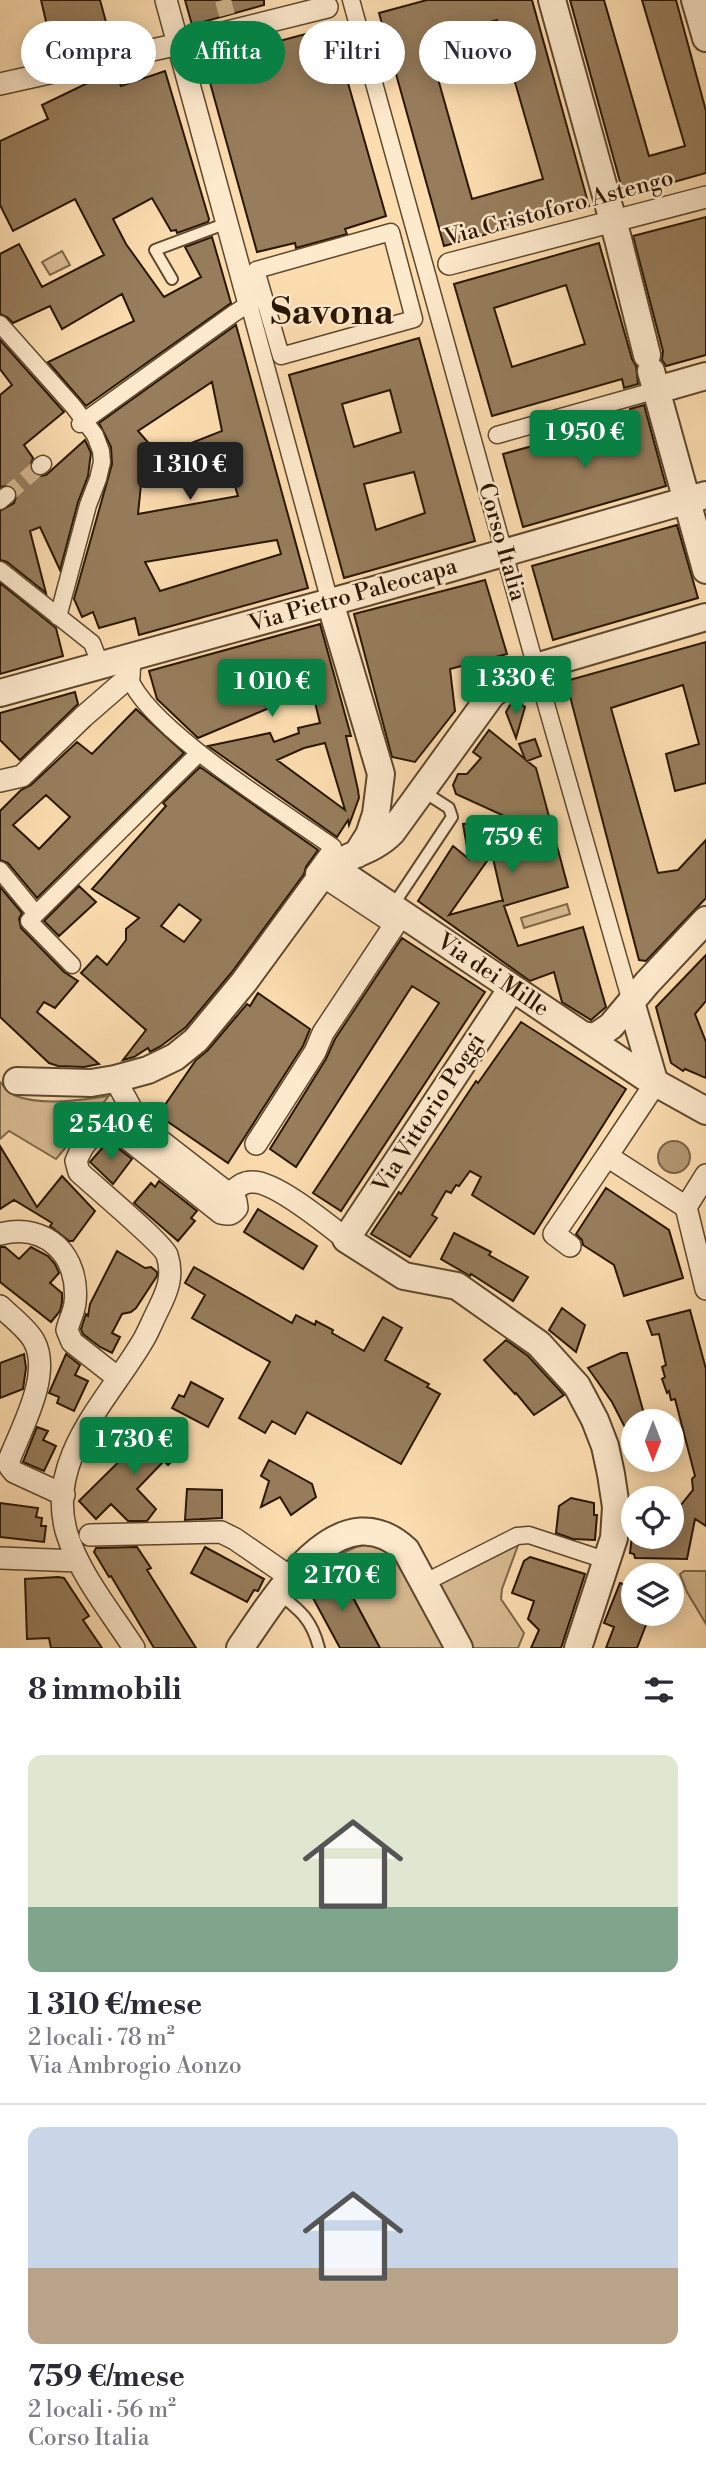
<!DOCTYPE html>
<html lang="it">
<head>
<meta charset="utf-8">
<style>
	:root { --surface:#fff; --page:#f7f7f7; --text:#2b2b33; --muted:#7c7c81; --line:#e1e1e2; --accent:#0b8043 }
	body { margin:0; font-family:"Libre Bodoni",serif; background:var(--page); color:var(--text); height:100vh; display:flex; flex-direction:column; font-size:26px; white-space:nowrap }
	* { box-sizing:border-box; margin:0 }
	p { font-size:23px; color:var(--muted) }
	.icon { flex:none; width:38px; height:38px; fill:none; stroke:currentColor; stroke-width:2; stroke-linecap:round; stroke-linejoin:round }
	.map { position:relative; height:1648px; overflow:hidden }
	.sheet { display:flex; flex-direction:column; background:var(--surface); flex:1 }
	.sheet>* { flex:none }
	.banner { position:absolute; left:21px; top:21px; width:665px; height:63px; display:flex; gap:14px }
	.needle { width:46px; rotate:180deg }
	.controls { position:absolute; left:621px; top:1409px; display:grid; gap:14px }
	.controls a { display:grid; place-items:center; width:63px; height:63px; border-radius:50%; background:var(--surface); box-shadow:0 4px 18px #0003; font-size:35px }
	.price { position:absolute; translate:-50% -60px; padding:0 16px; border-radius:7px; background:var(--accent); color:#fff; font-size:23px; line-height:46px; filter:drop-shadow(0 2px 4px #0008) }
	.price::after { content:''; position:absolute; left:50%; top:42px; width:21px; height:16px; margin-left:-10px; background:inherit; clip-path:polygon(0 0,100% 0,50% 100%) }
	.price.on { background:#222; color:#fff }
	ul { padding:0; list-style:none }
	li { display:grid; align-content:center; gap:14px; height:371px; padding:0 28px }
	li+li { border-top:2px solid var(--line) }
	li span { display:grid; place-items:center; height:217px; border-radius:14px; color:#555 }
	li>.icon { margin-inline-start:auto }
	span .icon { width:126px; height:126px; fill:#fffc; stroke-width:1 }
	li b { font-size:30px }
	h2 { display:flex; justify-content:space-between; align-items:center; height:84px; padding:0 28px; font-size:30px }
	.tag { padding:0 24px; border-radius:32px; background:var(--surface); box-shadow:0 4px 18px #0003; font-size:24px; line-height:63px }
	.tag.on { background:var(--accent); color:#fff }
	.map>svg:first-child { display:block }
	.green { fill:#d8bb92; stroke:#80684a; stroke-width:2 }
	.water { fill:#b49975; stroke:#7c6547; stroke-width:2 }
	.building { fill:#977d5c; stroke:#291602; stroke-width:2; fill-rule:evenodd }
	.lines { fill:none; stroke-linecap:round; stroke-linejoin:round }
	.pedestrian-tunnel { stroke:#d2b58d; stroke-width:16; stroke-dasharray:16 8; stroke-linecap:butt }
	.service-casing { stroke:#5e482e; stroke-width:14 }
	.pedestrian-casing { stroke:#5e482e; stroke-width:19 }
	.minor-casing { stroke:#5e482e; stroke-width:24 }
	.tertiary-casing { stroke:#5e482e; stroke-width:30 }
	.service { stroke:#fde9cc; stroke-width:10 }
	.pedestrian { stroke:#fde9cc; stroke-width:16 }
	.minor { stroke:#fde9cc; stroke-width:21 }
	.tertiary { stroke:#fde9cc; stroke-width:26 }
	.labels { text-anchor:middle; dominant-baseline:central; stroke-width:5; stroke-linejoin:round; paint-order:stroke }
	.street-label { font-size:23px; fill:#291602; stroke:#fde9cc }
	.town-label { font-size:37px; font-weight:bold; fill:#291602; stroke:#fde9cc }
</style>
</head>
<body>
<div class="map">
<svg width="706" height="1648" viewBox="0 0 706 1648">
	<rect width="100%" height="100%" fill="#fcddb0"/>
	<filter id="stains"><feTurbulence type="fractalNoise" baseFrequency=".00286" numOctaves="4"/><feColorMatrix values="0 0 0 0 .2 0 0 0 0 .09 0 0 0 0 .02 0 0 0 .5 -.17"/></filter>
	<radialGradient id="worn" r=".72"><stop offset=".6" stop-color="#630" stop-opacity="0"/><stop offset="1" stop-color="#630" stop-opacity=".3"/></radialGradient>
	<path class="green" d="M62,251L70,265L50,275L42,262Z
		M567,904L570,914L524,928L521,918Z
		M0,1082C5,1087 10,1093 16,1096C42,1106 83,1100 109,1096L56,1159L9,1131L0,1139Z
		M520,1540L502,1589L501,1599L524,1633L518,1648H471L436,1583Z
		M371,1544L396,1553L449,1648H353L374,1637L332,1558L356,1547Z
		M684,1571H706V1624L687,1592L680,1574Z"/>
	<path class="water" d="M658 1157a16 16 0 1 1 32 0a16 16 0 1 1-32 0Z"/>
	<path class="building" d="M41,0H100L109,33L52,47Z
		M185,0H264V5L192,25Z
		M427,0H532L589,206L444,246L379,13ZM497,20L543,179L472,199L427,40Z
		M570,0H604L649,156L685,146L642,0H676L706,111V173L624,196Z
		M332,27L386,216L345,229L347,234L296,248L295,243L257,252L204,61Z
		M165,71L209,219L208,222L177,233L176,230L171,231L152,198L113,219L126,244L164,297L201,277L185,247L212,237L231,303L86,406L48,362L134,321L122,294L62,329L50,306L13,323L7,317L0,314V254L19,244L42,287L104,255L75,199L13,231L0,205V141L48,119L42,105L98,78L115,72L121,86Z
		M706,217V355L666,366L662,360L663,351L633,236Z
		M599,243L632,359L636,366L638,384L624,388L622,379L492,416L454,284ZM566,285L585,344L512,367L494,308Z
		M236,325L308,588L139,635L135,618L99,628L93,612L82,617L74,599L112,464L111,447L99,423ZM212,382L222,431L171,451L200,463L205,462L223,448L238,496L138,514L142,475L168,465L138,431ZM277,540L281,554L160,591L145,562Z
		M419,338L475,541L344,578L289,375ZM390,390L401,432L354,447L342,404ZM414,472L425,513L376,530L364,484Z
		M0,340L64,412L24,445L33,458L30,466L32,472L40,476L46,475L85,440L91,453L88,476L78,502L60,570L40,527L30,531L46,593L7,562L0,560V511L14,503L17,494L11,485L0,487V395L12,385L0,369Z
		M644,405L666,486L523,527L503,454L633,419L630,409Z
		M677,525L698,598L553,640L532,566Z
		M485,580L507,654L450,669L455,711L415,762L392,757L354,614Z
		M0,583L56,628L63,656L0,674Z
		M320,624L351,736H346L358,790L359,798L349,825L348,820L337,837L208,746L270,733L274,742L299,733L298,728L320,723L312,690L198,738L157,699L149,671ZM325,743L345,810L277,760L304,748Z
		M706,642V783L675,791L666,754L699,744L683,685L611,708L658,873L678,870L706,840V898L646,961L639,960L566,681Z
		M75,692L78,704L20,760L0,740V713Z
		M518,702L525,707L516,738L506,712L510,705Z
		M136,709L184,753L37,898L8,863L0,860V811L21,790L31,785L77,742L92,754ZM46,795L70,817L39,849L13,825Z
		M489,730L525,759L519,744L535,739L541,756L527,761L536,768L568,887L504,906L518,946L583,927L606,1007L591,1020L562,1002L554,972L530,981L418,901L453,846L469,859L463,824L513,820L456,794L453,785L458,774H467L481,758L473,752ZM492,854L503,902V900L449,915Z
		M200,767L318,850L306,867L304,874L232,972L186,1027L161,1046L150,1052L148,1048L134,1057L123,1060L146,1030L81,973L97,956L107,965L126,940V929L139,918L92,889L166,806L163,803ZM179,904L201,920L184,942L161,926Z
		M79,886L96,902L59,936L44,921Z
		M0,887L22,913L19,919L21,928L64,972L78,981L55,1008L44,1002L37,1012L99,1064L84,1067L58,1066L49,1063L0,1017Z
		M402,938L485,992L341,1211L313,1193L439,1003L412,986L296,1167L270,1149L326,1059L335,1039Z
		M706,955V1001L695,1014L706,1042V1078L685,1069L683,1071L671,1063L656,1007Z
		M258,993L310,1029L303,1046L228,1163L158,1115L196,1060L208,1050L247,1004L250,1006Z
		M521,1022L626,1089L534,1234L472,1195L481,1177L470,1171L459,1186L456,1185L451,1193L446,1191L432,1215L437,1218L410,1257L371,1234L399,1192L401,1194L476,1081L478,1083Z
		M111,1145H114L132,1159L113,1184L90,1162L104,1146Z
		M0,1146L37,1207L62,1176L95,1211L73,1241H69L50,1226L52,1223L14,1200L0,1209Z
		M159,1181L197,1211L191,1218L195,1221L178,1241L134,1203L151,1183L155,1187Z
		M606,1188L669,1230L683,1278L624,1296L614,1265L583,1245L582,1240L576,1234Z
		M258,1209L317,1246L303,1269L244,1232Z
		M454,1233L491,1252L489,1255L528,1277L513,1301L471,1274L470,1276L441,1259Z
		M0,1247H5L19,1259L31,1247L48,1256L55,1264L59,1273L50,1283L62,1293V1302L60,1311L51,1322L0,1282Z
		M117,1251L145,1268L151,1267L157,1272V1276L136,1308L131,1312L122,1314L112,1333L120,1337L112,1353L100,1347L83,1334L81,1329L86,1314L88,1316L90,1304Z
		M194,1267L292,1323L296,1315L315,1325L316,1321L333,1330L332,1333L364,1351L383,1317L402,1328L385,1360L429,1384L427,1387L440,1394L401,1464L307,1412L295,1434L272,1421L265,1433L239,1418L270,1362L192,1318L205,1295L185,1283Z
		M562,1308L585,1325L576,1352L549,1330Z
		M690,1310L706,1369V1526L695,1519L687,1559L635,1558L634,1554L630,1553L632,1536H672V1516L693,1490L692,1479L695,1476L675,1399L671,1400L669,1391L667,1393L662,1379L665,1377L662,1367L666,1365L659,1334L652,1335L647,1321Z
		M506,1340L528,1356L564,1395L534,1415L516,1393L515,1394L484,1360Z
		M621,1353H627L646,1421H634V1445L612,1402L588,1368Z
		M24,1354L26,1368L23,1389L0,1398V1363Z
		M66,1354L80,1365L75,1375L88,1381L74,1411L57,1403L59,1397L49,1393Z
		M191,1382L223,1399L208,1427L172,1408L179,1395L184,1397Z
		M164,1423L187,1446L168,1465L164,1461L137,1489L156,1509L147,1521H128L111,1504L96,1519L79,1501L155,1426L160,1431Z
		M37,1427L48,1431L43,1440L56,1446L44,1471L23,1462Z
		M269,1460L312,1484L316,1497L291,1515L280,1497L261,1507L269,1481L261,1476Z
		M187,1489L222,1490V1518L185,1520Z
		M571,1498L594,1503V1515H597L595,1540L573,1539L556,1533L559,1506Z
		M0,1503L38,1508L36,1517L42,1518L41,1526H46L44,1542L0,1537Z
		M137,1547L151,1568L147,1570L196,1648H154L111,1576L109,1577L94,1552L96,1548Z
		M205,1547L264,1579L258,1591L254,1590L247,1602L191,1573Z
		M530,1557L585,1574L561,1648H531L539,1630L528,1619L534,1601L512,1593L524,1561Z
		M338,1570L380,1648H340L307,1587Z
		M58,1577L64,1578L89,1616L83,1620L102,1648H51L49,1638L27,1639L25,1579Z
		M620,1583L634,1588V1614L649,1617L637,1648H606L614,1627L604,1623Z"/>
	<g class="lines">
		<path class="pedestrian-tunnel" d="M223,0L227,15
			M7,495L40,466"/>
		<defs>
			<path id="service" d="M172,279L155,250L227,223
				M392,907L452,817L449,808L421,790
				M278,1593C301,1611 312,1620 319,1648"/>
			<path id="pedestrian" d="M351,0L546,704L631,1002
				M391,232L414,319L281,356L256,270Z
				M249,304L330,602
				M0,324L73,406L95,435L101,451L102,462L98,479L88,505L58,617
				M80,424L233,314L255,300
				M497,435L657,390
				M40,466L43,464
				M0,501L7,495
				M0,570L92,643L101,666
				M129,677C148,729 284,812 333,847L314,873L394,926
				M0,870L36,914
				M72,965L29,921L199,753
				M424,1583L517,1536L529,1535L608,1561"/>
			<path id="minor" d="M166,0L249,304
				M0,84L179,44L327,7
				M449,264L706,197
				M0,781L22,776L83,717L129,677L130,657
				M115,1079L132,1110L157,1138L229,1194L236,1201L237,1208C232,1215 229,1215 221,1213L119,1132C94,1129 85,1139 76,1161L79,1172C93,1185 163,1244 167,1255C174,1276 167,1292 158,1310C153,1320 149,1330 144,1339C110,1398 44,1459 67,1534C80,1575 111,1612 134,1648
				M655,1084L607,1156L686,1207L706,1175
				M256,1144L315,1052L323,1033L402,914
				M229,1194C237,1188 243,1181 253,1182C276,1182 327,1224 346,1239
				M686,1207L706,1289
				M0,1234C47,1222 80,1256 75,1303C74,1312 69,1321 67,1330L72,1342L118,1378
				M570,1246L554,1234L607,1156
				M0,1306C10,1316 27,1328 34,1341C52,1374 22,1427 9,1460L10,1467L14,1472L64,1495
				M90,1535L221,1532L235,1539L290,1577
				M0,1558L78,1561"/>
			<path id="tertiary" d="M552,0L618,239L647,355
				M695,0L706,38
				M651,371L706,570
				M657,390L706,376
				M330,602L381,774L376,814L369,835L357,854
				M0,693L367,592L706,495
				M331,866L645,1077L706,1111
				M512,988L346,1239L404,1276L457,1286L539,1344L577,1386L595,1420L605,1446L611,1474L616,1507L614,1538L578,1648
				M631,1002L655,1084
				M583,1035L595,1037L611,1026L647,983L706,920
				M17,1081L91,1083L115,1079L148,1070L175,1057L196,1040L244,982L326,870C347,854 373,852 392,832L492,694L522,673L536,667L706,617
				M240,1648C273,1601 338,1487 406,1550L459,1648"/>
		</defs>
		<use href="#service" class="service-casing"/>
		<use href="#pedestrian" class="pedestrian-casing"/>
		<use href="#minor" class="minor-casing"/>
		<use href="#tertiary" class="tertiary-casing"/>
		<use href="#service" class="service"/>
		<use href="#pedestrian" class="pedestrian"/>
		<use href="#minor" class="minor"/>
		<use href="#tertiary" class="tertiary"/>
	</g>
	<g class="labels">
		<g class="street-label">
			<text transform="translate(559 208) rotate(-15)">Via Cristoforo Astengo</text>
			<text transform="translate(502 542) rotate(74)">Corso Italia</text>
			<text transform="translate(353 595) rotate(-16)">Via Pietro Paleocapa</text>
			<text transform="translate(493 975) rotate(34)">Via dei Mille</text>
			<text transform="translate(429 1113) rotate(-57)">Via Vittorio Poggi</text>
		</g>
		<g class="town-label">
			<text x="332" y="313">Savona</text>
		</g>
	</g>
	<rect width="100%" height="100%" filter="url(#stains)"/>
	<rect width="100%" height="100%" fill="url(#worn)"/>
</svg>
<div class="controls">
<a><svg class="needle" viewBox="-14 -14 28 28"><path d="M0-13l5 13h-10z" fill="#e53935"/><path d="M0 13l5-13h-10z" fill="#7c7c81"/></svg></a>
<a><svg class="icon" aria-label="locate" viewBox="0 0 24 24"><circle cx="12" cy="12" r="6"/><path d="M12 2v4M12 18v4M2 12h4M18 12h4"/></svg></a>
<a><svg class="icon" aria-label="layers" viewBox="0 0 24 24"><path d="M12 4l9 5-9 5-9-5zM3 14l9 5 9-5"/></svg></a>
</div>
<b class="price" style="left:585px;top:470px">1 950 €</b>
<b class="price on" style="left:190px;top:502px">1 310 €</b>
<b class="price" style="left:516px;top:716px">1 330 €</b>
<b class="price" style="left:272px;top:719px">1 010 €</b>
<b class="price" style="left:512px;top:875px">759 €</b>
<b class="price" style="left:111px;top:1162px">2 540 €</b>
<b class="price" style="left:134px;top:1477px">1 730 €</b>
<b class="price" style="left:342px;top:1613px">2 170 €</b>
<div class="banner">
<a class="tag">Compra</a>
<a class="tag on">Affitta</a>
<a class="tag">Filtri</a>
<a class="tag">Nuovo</a>
</div>
</div>
<section class="sheet">
<h2>8 immobili<svg class="icon" aria-label="filters" viewBox="0 0 24 24"><path d="M4 7h16M4 17h16"/><circle cx="9" cy="7" r="2"/><circle cx="15" cy="17" r="2"/></svg></h2>
<ul>
<li><span style="background:linear-gradient(#dfe7d0 70%,#7fa58c 0)"><svg class="icon" aria-label="home" viewBox="0 0 24 24"><path d="M3 11l9-7 9 7M6 9v11h12V9"/></svg></span><div><b>1 310 €/mese</b><p>2 locali · 78 m²</p><p>Via Ambrogio Aonzo</p></div></li>
<li><span style="background:linear-gradient(#c9d6e8 65%,#b9a48a 0)"><svg class="icon" aria-label="home" viewBox="0 0 24 24"><path d="M3 11l9-7 9 7M6 9v11h12V9"/></svg></span><div><b>759 €/mese</b><p>2 locali · 56 m²</p><p>Corso Italia</p></div></li>
</ul>
</section>
</body>
</html>
